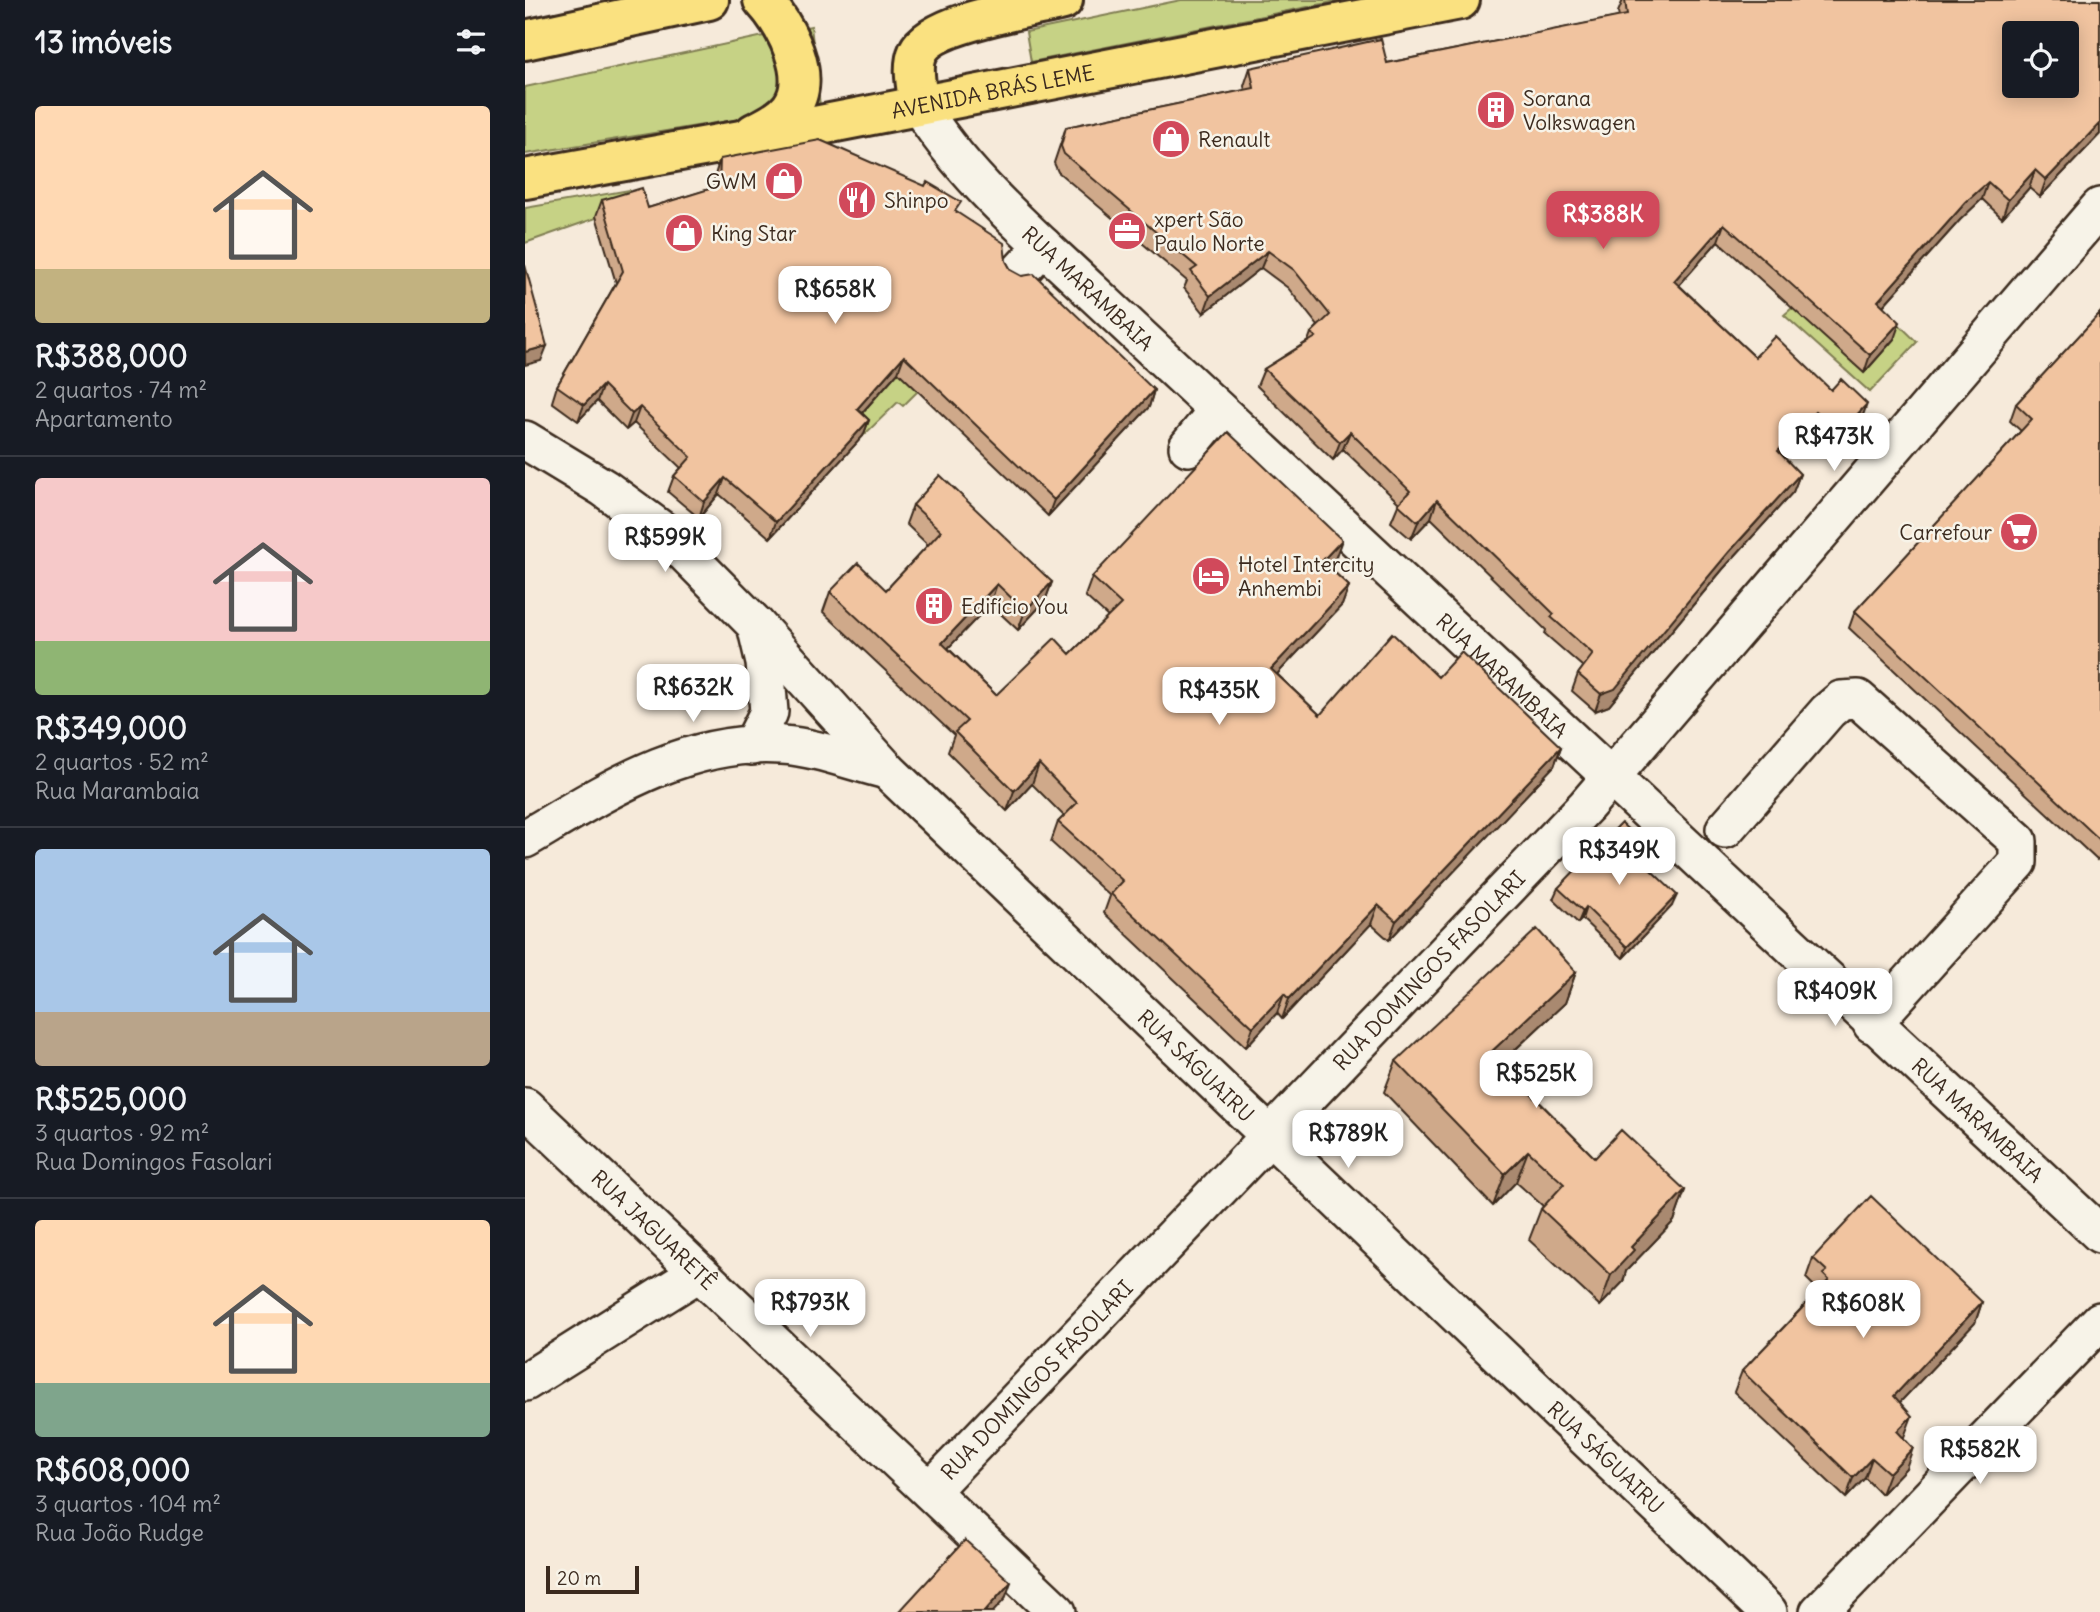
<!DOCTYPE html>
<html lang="pt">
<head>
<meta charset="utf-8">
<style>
	:root { --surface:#171b24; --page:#242831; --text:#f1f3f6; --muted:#9ea1a6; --line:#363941; --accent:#d1495b }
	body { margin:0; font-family:Delius,sans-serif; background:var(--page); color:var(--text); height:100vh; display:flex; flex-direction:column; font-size:26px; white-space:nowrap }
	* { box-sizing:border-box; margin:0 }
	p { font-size:23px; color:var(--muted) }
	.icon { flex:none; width:38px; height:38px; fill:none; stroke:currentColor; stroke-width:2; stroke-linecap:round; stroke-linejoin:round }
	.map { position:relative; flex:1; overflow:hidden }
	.side { display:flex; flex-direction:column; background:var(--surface); width:525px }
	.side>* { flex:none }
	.fabs { position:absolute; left:1477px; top:21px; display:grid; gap:14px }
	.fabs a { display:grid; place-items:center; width:77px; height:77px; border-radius:7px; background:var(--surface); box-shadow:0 4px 18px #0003; font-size:35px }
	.scale { position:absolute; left:21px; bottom:18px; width:93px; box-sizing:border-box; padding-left:7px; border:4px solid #3b2a1e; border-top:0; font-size:19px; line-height:24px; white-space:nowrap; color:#3b2a1e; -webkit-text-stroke:5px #f7f3e8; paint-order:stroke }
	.price { position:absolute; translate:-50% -60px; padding:0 16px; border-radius:14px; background:#fff; color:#222; font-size:23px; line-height:46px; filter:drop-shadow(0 2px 4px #0008) }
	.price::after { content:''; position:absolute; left:50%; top:42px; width:21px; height:16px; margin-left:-10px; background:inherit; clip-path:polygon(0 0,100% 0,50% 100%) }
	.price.active { background:var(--accent); color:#fff }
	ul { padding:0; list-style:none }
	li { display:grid; align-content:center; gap:14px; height:371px; padding:0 35px }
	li+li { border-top:2px solid var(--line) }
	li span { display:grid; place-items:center; height:217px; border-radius:7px; color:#555 }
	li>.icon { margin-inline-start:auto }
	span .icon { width:126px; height:126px; fill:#fffc; stroke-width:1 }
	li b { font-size:30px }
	h2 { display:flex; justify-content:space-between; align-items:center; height:84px; padding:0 35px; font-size:30px }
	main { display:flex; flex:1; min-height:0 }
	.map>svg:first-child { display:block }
	.green { fill:#c6d285; stroke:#807e52; stroke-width:2 }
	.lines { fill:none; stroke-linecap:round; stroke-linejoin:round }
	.minor-casing { stroke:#3b2a1e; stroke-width:42 }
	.major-casing { stroke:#3b2a1e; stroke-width:44 }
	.minor { stroke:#f7f3e8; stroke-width:37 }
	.major { stroke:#fae180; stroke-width:38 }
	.wall { fill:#cfa98a; stroke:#3b2a1e; stroke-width:2 }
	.shaded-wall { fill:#a98970; stroke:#3b2a1e; stroke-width:2 }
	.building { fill:#f1c4a0; stroke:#3b2a1e; stroke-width:2; fill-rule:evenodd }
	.labels { text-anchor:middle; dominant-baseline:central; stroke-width:5; stroke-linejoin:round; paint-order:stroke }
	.street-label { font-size:21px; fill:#3b2a1e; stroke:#f7f3e8 }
	.poi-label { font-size:21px; fill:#3b2a1e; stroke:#f7f3e8; text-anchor:start }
</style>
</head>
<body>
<main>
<section class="side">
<h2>13 imóveis<svg class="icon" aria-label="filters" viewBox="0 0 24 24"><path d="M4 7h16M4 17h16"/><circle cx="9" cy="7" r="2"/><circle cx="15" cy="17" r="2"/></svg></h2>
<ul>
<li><span style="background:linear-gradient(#ffd9b3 75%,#c2b280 0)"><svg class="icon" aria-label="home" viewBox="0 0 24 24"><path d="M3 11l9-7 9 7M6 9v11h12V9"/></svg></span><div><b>R$388,000</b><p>2 quartos · 74 m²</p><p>Apartamento</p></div></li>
<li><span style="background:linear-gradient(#f6c9c9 75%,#8fb573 0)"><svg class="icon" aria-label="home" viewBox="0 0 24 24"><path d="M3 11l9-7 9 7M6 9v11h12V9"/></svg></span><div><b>R$349,000</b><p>2 quartos · 52 m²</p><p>Rua Marambaia</p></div></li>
<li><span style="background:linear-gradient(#a9c7e8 75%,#b9a48a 0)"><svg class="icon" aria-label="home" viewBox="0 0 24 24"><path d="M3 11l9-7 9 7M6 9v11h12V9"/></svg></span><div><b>R$525,000</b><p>3 quartos · 92 m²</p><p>Rua Domingos Fasolari</p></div></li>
<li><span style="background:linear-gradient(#ffd9b3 75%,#7fa58c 0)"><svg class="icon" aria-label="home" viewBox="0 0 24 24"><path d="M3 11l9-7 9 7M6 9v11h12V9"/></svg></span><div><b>R$608,000</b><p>3 quartos · 104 m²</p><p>Rua João Rudge</p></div></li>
</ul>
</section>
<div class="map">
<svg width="1575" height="1612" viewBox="0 0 1575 1612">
	<rect width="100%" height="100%" fill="#f6eada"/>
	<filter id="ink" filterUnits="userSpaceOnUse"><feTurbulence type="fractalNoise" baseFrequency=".0143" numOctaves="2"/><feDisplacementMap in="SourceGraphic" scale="14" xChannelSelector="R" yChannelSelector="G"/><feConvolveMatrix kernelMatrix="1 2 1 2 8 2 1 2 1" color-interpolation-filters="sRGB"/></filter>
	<g filter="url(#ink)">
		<path class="green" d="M656,0H818L506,62L501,32Z
			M286,26L295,106L0,154V87Z
			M104,190L111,204L0,243V208Z
			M1356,307L1392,342L1345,392L1259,315L1267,308Z
			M379,361L402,382L378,406L373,402L338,436L326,425Z"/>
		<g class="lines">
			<defs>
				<g id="minor">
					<path id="s1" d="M394,105C439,178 505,233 566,291L1575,1234"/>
					<path d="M495,271L518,246"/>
					<path d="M0,440L79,488L139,532L231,625L240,663L244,712L227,746"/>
					<path d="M663,447L693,410"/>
					<path id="s2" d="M231,625L362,770L1243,1612"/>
					<path d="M1200,829L1303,711L1316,700L1333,699L1493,841V862L1347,1024"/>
					<path d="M0,839C80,792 160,738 257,745C291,747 328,762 362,770"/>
					<path id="s3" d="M0,1107L532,1612"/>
					<path d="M0,1382L173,1273"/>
					<path id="s4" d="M405,1491L1061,806L1575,207"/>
					<path d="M1294,1612L1575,1321"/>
				</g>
				<g id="major">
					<path d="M0,40L184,0"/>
					<path d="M394,105C392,90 386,67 393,52C407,22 506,8 538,0"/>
					<path d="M229,133C242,127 256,120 265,109C290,78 260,24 238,0"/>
					<path id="s5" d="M0,179L244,135L935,0"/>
				</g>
			</defs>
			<use href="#minor" class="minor-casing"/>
			<use href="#major" class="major-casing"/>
			<use href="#minor" class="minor"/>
			<use href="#major" class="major"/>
		</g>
		<path class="wall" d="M1098,0H1575V134L1515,197L1504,188L1477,218L1457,199L1435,220L1358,306L1369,339L1339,373L1193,241L1154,285L1230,357L1336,421L1307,452L1284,430L1258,457L1275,474L1268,492L1198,569L1084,706L1070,711L1047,691L1053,674L1058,667L1020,634L1021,630L906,518L886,539L866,522L874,503L818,449L808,460L732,386L739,369L783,341L786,333L793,326L763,288L736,268L679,313L659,288L662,281L533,172L529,163L541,127L720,90L719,86L725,68L862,63L1094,17L1093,12Z
			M195,159L432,213L481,261L486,270L629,390L624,407L523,516L373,372L337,413L344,420L338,436L245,538L194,494L174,518L143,492L149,476L156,468L109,423L101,430L72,401L53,421L27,402L32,386L91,283L71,216L77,200L123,208L189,188L190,175Z
			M1575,313V857L1572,860L1324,628L1330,611L1496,431L1485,421L1491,404Z
			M388,505L527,582L520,601L493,630L465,604L423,648L471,695L545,654L583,617L560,596L567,577L810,559L803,566L824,586L817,605L752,674L795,715L913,677L1036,747L1029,766L864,940L846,924L757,1019L752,1013L721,1047L579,913L585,896L526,842L533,822L539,816L507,784L482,811L423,752L429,735L298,612L305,592L361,590L403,545L381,524Z
			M1121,846L1116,858L1115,860L1147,906L1098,958L1057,919L1053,923L1028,899L1033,888Z
			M1051,972L1040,1003L976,1063L1070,1158L1160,1190L1149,1221L1101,1271L1098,1282L1075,1306L1004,1240L1016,1209L1018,1206L991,1182L968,1206L859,1092L871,1061Z
			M1288,1258L1457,1302L1450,1323L1375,1402L1381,1468L1356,1494L1340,1478L1321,1498L1209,1392L1217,1371L1291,1293L1293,1290L1281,1278Z"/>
		<path class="shaded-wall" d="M1575,123V134L1515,197L1521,180Z
			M1510,170L1504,188L1477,218L1483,200Z
			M1463,182L1457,199L1435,220L1347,318L1353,301L1441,202Z
			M1199,224L1193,241L1143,298L1149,281Z
			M743,251L736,268L679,313L685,296Z
			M1375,322L1369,339L1339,373L1345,355Z
			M22,346L16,361L0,365V352Z
			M379,356L373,372L326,425L332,409Z
			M78,385L72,401L53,421L59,405Z
			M629,390L624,407L523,516L529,500Z
			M1342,404L1336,421L1307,452L1314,434Z
			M115,407L109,423L101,430L107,414Z
			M1290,412L1284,430L1247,468L1253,451Z
			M344,420L338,436L245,538L251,522Z
			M825,432L818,449L808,460L815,442Z
			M1275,474L1268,492L1198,569L1084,706L1070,711L1076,694Z
			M200,478L194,494L174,518L179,502Z
			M912,500L906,518L886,539L893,522Z
			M817,540L810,559L790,580L797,561Z
			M527,582L520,601L493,630L500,611Z
			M472,584L465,604L410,662L417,643Z
			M824,586L817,605L739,688L746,669Z
			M1036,747L1029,766L864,940L871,921Z
			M514,764L507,784L482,811L489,791Z
			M1121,846L1116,858L1107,868L1111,856Z
			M1152,895L1147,906L1098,958L1102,947Z
			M853,905L846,924L757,1019L764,999Z
			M1061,907L1057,919L1053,923L1058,911Z
			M1051,972L1040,1003L953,1084L965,1053Z
			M759,994L752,1013L721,1047L728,1027Z
			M1003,1151L991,1182L968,1206L980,1174Z
			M1160,1190L1149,1221L1101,1271L1098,1282L1075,1306L1086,1275L1106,1247Z
			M1457,1302L1450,1323L1362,1416L1369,1396Z
			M1387,1416L1379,1437L1365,1452L1372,1431Z
			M1388,1448L1381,1468L1356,1494L1364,1473Z
			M1347,1458L1340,1478L1321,1498L1328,1478Z
			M486,1582L480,1599L468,1612H459Z"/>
		<path class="building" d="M1100,0H1575V123L1521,180L1510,170L1483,200L1463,182L1441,202L1353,301L1375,322L1345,355L1199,224L1149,281L1230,357L1250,336L1306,390L1316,379L1342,404L1314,434L1290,412L1253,451L1275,474L1204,552L1090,689L1076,694L1053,674L1068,654L1026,617L1029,614L912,500L893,522L873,504L885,491L825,432L815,442L739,369L791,337L786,333L805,315L769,270L743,251L685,296L666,271L672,267L539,154L536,146L541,127L729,88L725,68L856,39L862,63L1102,15ZM1489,33H1542V86H1489Z
			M295,140L400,186L402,182L436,202L430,211L479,243L481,261L486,270L497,276L509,274L629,390L529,500L379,356L332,409L344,420L251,522L200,478L179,502L149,476L166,457L115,407L107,414L78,385L59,405L32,386L98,271L77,200L117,188L123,208L194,186L195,159Z
			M0,265L22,346L0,352Z
			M1575,313V840L1330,611L1507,419L1491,404Z
			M703,432L817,540L797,561L824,586L746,669L795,715L867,633L913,677L936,652L1036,747L871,921L853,905L764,999L759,994L728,1027L586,894L598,881L533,822L552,803L514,764L489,791L430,732L442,721L305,592L333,563L361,590L416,531L388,505L415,475L527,582L500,611L472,584L417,643L471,695L530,638L545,654L596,604L567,577Z
			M1096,823L1121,846L1111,856L1152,895L1102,947L1061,907L1058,911L1033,888Z
			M1012,929L1051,972L965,1053L1070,1158L1096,1130L1160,1190L1106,1247L1109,1250L1086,1275L1016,1209L1039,1184L1003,1151L980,1174L871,1061Z
			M1346,1196L1457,1302L1369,1396L1387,1416L1372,1431L1388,1448L1364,1473L1347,1458L1328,1478L1217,1371L1304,1280L1298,1274L1302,1271L1288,1258Z
			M440,1540L486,1582L459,1612H374Z"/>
	</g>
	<defs>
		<symbol id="building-disc" viewBox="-11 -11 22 22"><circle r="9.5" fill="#d1495b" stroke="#f7f3e8"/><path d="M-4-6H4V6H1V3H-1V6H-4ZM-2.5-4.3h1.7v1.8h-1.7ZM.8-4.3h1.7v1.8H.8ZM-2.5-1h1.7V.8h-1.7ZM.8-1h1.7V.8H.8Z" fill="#fff"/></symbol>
		<symbol id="shop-disc" viewBox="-11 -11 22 22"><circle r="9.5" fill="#d1495b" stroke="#f7f3e8"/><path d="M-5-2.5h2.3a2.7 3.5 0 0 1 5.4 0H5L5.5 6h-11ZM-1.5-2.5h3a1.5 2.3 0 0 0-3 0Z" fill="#fff"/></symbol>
		<symbol id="restaurant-disc" viewBox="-11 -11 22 22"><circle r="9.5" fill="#d1495b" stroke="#f7f3e8"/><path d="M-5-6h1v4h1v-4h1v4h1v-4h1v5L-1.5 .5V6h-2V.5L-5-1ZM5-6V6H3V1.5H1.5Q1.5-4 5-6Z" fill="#fff"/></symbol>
		<symbol id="office-disc" viewBox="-11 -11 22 22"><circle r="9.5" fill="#d1495b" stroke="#f7f3e8"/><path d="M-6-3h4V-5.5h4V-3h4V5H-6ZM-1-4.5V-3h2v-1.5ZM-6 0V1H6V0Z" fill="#fff"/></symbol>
		<symbol id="supermarket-disc" viewBox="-11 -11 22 22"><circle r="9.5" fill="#d1495b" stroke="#f7f3e8"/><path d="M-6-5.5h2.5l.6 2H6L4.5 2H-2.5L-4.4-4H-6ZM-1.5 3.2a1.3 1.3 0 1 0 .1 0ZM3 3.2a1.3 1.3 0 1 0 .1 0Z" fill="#fff"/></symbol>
		<symbol id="hotel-disc" viewBox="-11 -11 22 22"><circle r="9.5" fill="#d1495b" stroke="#f7f3e8"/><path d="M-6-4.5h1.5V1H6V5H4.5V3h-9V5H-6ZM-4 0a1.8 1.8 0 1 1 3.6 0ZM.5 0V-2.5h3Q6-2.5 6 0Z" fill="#fff"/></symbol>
	</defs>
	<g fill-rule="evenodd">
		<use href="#building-disc" x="949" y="88" width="44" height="44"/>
		<use href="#shop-disc" x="624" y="117" width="44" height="44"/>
		<use href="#shop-disc" x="237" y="159" width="44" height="44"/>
		<use href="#restaurant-disc" x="310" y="178" width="44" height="44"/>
		<use href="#office-disc" x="580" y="209" width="44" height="44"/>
		<use href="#shop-disc" x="137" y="211" width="44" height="44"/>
		<use href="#supermarket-disc" x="1472" y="510" width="44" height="44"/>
		<use href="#hotel-disc" x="664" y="554" width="44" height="44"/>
		<use href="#building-disc" x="387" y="584" width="44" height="44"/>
	</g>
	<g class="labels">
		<g class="street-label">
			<text stroke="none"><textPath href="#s5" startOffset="476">AVENIDA BRÁS LEME</textPath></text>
			<text stroke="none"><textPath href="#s1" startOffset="250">RUA MARAMBAIA</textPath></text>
			<text stroke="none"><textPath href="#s1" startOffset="817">RUA MARAMBAIA</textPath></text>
			<text stroke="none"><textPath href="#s4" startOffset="721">RUA DOMINGOS FASOLARI</textPath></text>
			<text stroke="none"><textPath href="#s2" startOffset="623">RUA SÁGUAIRU</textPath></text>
			<text stroke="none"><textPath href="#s1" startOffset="1468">RUA MARAMBAIA</textPath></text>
			<text stroke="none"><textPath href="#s3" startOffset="178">RUA JAGUARETÊ</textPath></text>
			<text stroke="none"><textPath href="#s4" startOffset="154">RUA DOMINGOS FASOLARI</textPath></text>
			<text stroke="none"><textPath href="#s2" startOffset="1190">RUA SÁGUAIRU</textPath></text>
		</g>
		<g class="poi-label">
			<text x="998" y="98">Sorana<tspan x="998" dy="24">Volkswagen</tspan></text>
			<text x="673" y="139">Renault</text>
			<text x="232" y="181" text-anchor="end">GWM</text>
			<text x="359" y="200">Shinpo</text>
			<text x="629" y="219">xpert São<tspan x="629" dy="24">Paulo Norte</tspan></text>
			<text x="186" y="233">King Star</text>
			<text x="1467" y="532" text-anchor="end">Carrefour</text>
			<text x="713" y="564">Hotel Intercity<tspan x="713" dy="24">Anhembi</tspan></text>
			<text x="436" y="606">Edifício You</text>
		</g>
	</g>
</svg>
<div class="fabs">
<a><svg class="icon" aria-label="locate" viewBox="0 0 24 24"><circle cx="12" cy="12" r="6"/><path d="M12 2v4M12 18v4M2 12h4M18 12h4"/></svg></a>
</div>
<div class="scale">20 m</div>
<b class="price active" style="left:1078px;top:251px">R$388K</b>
<b class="price" style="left:310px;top:326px">R$658K</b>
<b class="price" style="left:1309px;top:473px">R$473K</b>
<b class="price" style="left:140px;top:574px">R$599K</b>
<b class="price" style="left:168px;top:724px">R$632K</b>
<b class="price" style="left:694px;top:727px">R$435K</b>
<b class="price" style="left:1094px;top:887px">R$349K</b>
<b class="price" style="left:1310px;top:1028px">R$409K</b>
<b class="price" style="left:1011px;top:1110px">R$525K</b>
<b class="price" style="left:823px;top:1170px">R$789K</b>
<b class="price" style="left:285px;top:1339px">R$793K</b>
<b class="price" style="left:1338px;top:1340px">R$608K</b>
<b class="price" style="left:1455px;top:1486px">R$582K</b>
</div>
</main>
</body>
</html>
